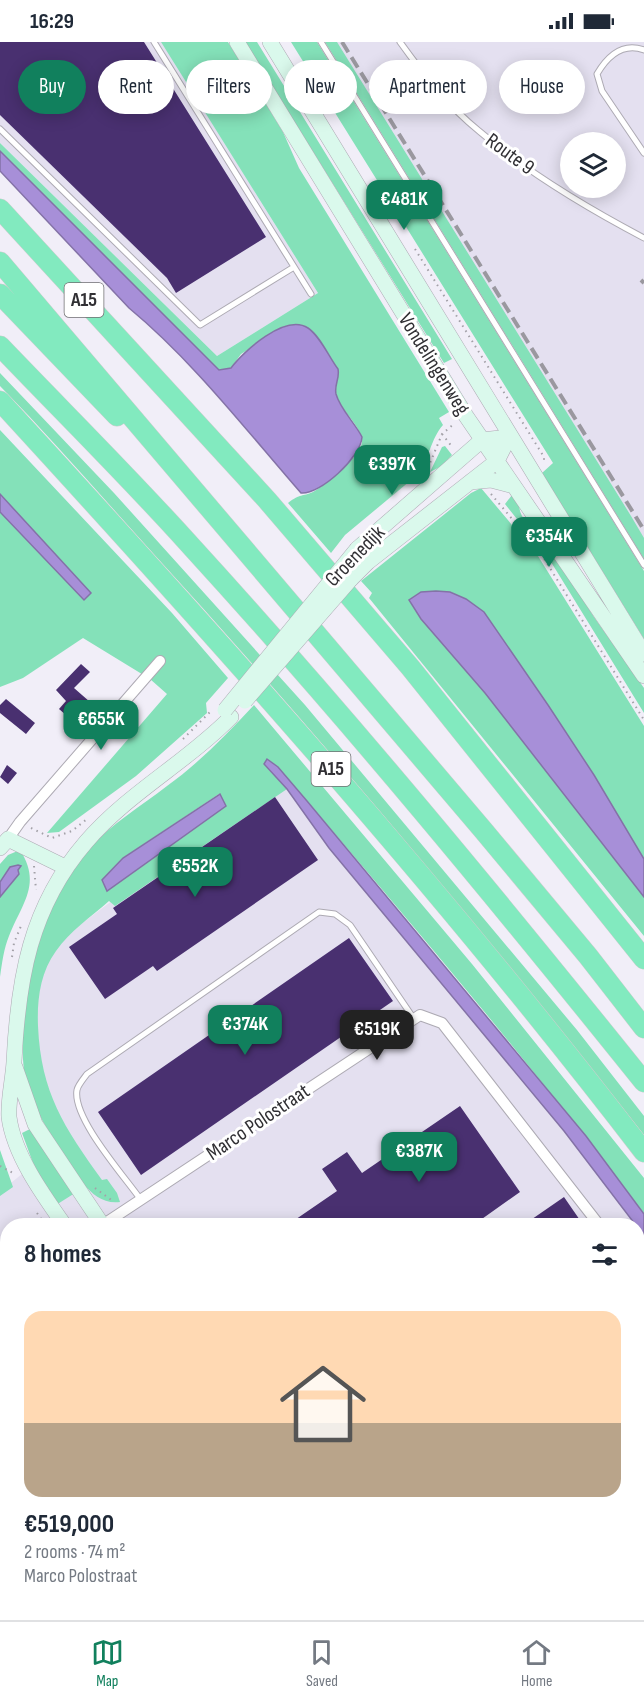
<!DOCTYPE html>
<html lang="en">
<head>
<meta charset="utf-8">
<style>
	:root { --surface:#fff; --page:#f2f2f3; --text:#1f2937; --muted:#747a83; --line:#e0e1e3; --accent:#11805d }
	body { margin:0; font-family:"Sofia Sans Condensed",sans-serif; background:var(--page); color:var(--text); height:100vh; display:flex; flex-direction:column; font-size:22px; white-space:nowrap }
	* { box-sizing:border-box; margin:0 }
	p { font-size:20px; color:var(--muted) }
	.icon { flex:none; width:33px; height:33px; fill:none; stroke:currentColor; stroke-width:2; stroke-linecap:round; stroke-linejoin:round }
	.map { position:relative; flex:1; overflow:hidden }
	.drawer { position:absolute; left:0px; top:1176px; width:645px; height:402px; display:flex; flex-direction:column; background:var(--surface); border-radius:24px 24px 0 0; box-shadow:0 3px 15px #0003 }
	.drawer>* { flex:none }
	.hud { position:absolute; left:18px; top:18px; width:609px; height:54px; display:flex; gap:12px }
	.buttons { position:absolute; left:560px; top:90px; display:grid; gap:12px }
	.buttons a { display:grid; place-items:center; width:66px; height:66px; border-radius:50%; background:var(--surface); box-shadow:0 3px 15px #0003; font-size:30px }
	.price { position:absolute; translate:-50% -51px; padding:0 14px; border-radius:12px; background:var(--accent); color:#fff; font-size:20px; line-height:39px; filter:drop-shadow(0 2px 3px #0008) }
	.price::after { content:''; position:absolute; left:50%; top:36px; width:18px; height:14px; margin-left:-9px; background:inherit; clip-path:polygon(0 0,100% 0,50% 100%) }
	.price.selected { background:#222; color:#fff }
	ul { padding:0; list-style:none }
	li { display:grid; align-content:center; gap:12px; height:318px; padding:0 24px }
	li+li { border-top:2px solid var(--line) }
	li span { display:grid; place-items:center; height:186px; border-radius:18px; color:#555 }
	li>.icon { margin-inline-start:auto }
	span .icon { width:108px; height:108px; fill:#fffc; stroke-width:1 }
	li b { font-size:26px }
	h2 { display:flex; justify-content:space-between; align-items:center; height:72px; padding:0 24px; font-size:26px }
	.pill { padding:0 21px; border-radius:27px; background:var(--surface); box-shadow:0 3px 15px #0003; font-size:21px; line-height:54px }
	.pill.selected { background:var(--accent); color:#fff }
	.status { display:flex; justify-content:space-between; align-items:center; height:42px; padding:0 30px; background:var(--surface); direction:ltr }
	.status svg { height:16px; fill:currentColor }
	.tabs { display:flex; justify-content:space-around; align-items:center; height:84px; border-top:2px solid var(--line); background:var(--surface); font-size:16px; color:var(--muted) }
	.tabs a { display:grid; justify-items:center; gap:3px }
	.tabs .selected { color:var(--accent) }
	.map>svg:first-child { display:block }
	.built { fill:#e4e0f0; fill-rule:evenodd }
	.green { fill:#84e1b9; fill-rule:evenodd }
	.water { fill:#a78fd8; stroke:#8472a7; stroke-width:1.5 }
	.building { fill:#493070 }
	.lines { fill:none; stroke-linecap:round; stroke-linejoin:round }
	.lane-casing { stroke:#adaab3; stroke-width:7 }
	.street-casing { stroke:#adaab3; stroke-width:12 }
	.secondary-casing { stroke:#adaab3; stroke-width:16 }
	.highway-casing { stroke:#cecdce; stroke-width:21 }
	.path { stroke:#a3a1a8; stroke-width:2; stroke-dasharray:1.5 4.5; stroke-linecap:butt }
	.lane { stroke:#fff; stroke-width:5 }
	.street { stroke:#fff; stroke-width:10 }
	.secondary { stroke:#daf9ec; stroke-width:15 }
	.highway { stroke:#82eabf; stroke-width:20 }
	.rail { stroke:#9a989f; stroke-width:4; stroke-dasharray:12 6; stroke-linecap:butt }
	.secondary-bridge-casing { stroke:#adaab3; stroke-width:16; stroke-linecap:butt }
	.secondary-bridge { stroke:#daf9ec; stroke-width:15 }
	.labels { text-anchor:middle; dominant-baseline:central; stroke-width:6; stroke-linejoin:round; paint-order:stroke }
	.shield { fill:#fff; stroke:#6f6e71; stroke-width:1.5 }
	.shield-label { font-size:20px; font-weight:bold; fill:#313034 }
	.street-label { font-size:21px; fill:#313034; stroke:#fff }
</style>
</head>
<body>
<div class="status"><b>16:29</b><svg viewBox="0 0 49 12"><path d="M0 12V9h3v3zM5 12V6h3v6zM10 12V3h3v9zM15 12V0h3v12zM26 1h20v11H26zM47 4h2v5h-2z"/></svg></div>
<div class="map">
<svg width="644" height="1578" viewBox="0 0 644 1578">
	<rect width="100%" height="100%" fill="#f1eef8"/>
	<path class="built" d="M0,0H161L318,251L217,314L0,101Z
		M327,0H644V513ZM570,100H615V146H570Z
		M280,733L644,1183V1578H0V1150L67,1095L41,1045L33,954L51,913L65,894ZM8,1184H638V1570H8Z"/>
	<path class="green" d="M161,0H228L283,90L299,126L449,370L439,376L443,383C431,396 429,418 416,434L345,493L331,511L288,461C301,451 302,455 313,450C325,443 361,414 362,400C362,379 328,362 337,341L286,284L241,312L231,326L219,328L0,109V101L217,314L318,251Z
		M245,0H257L452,317L444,321Z
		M291,0H317L644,529V597L542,431L553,421Z
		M325,0H337L631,474L644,496V517Z
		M0,331L114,451L305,663L577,988L644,1074V1093C486,893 323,697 151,509C101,454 52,397 0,344Z
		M0,388L172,571L228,636L206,661L207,671L136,734L59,790L47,791L167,652L150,637L83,596L23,636L0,645V470L84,557L91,551L0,452Z
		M445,404L452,413L442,424L430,430L442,405Z
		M481,446L538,514L644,684V817L594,733L484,570L421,550L409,558L421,577L485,651L644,855V894L369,556L372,551L361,539L471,451Z
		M512,453L519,459C518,472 526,484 539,488L594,575L644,646V671L551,520L505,462Z
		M254,663L472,922L644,1136V1172C529,1018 402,871 278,725L267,717L264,722L287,747L115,864L109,859C91,875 70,889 56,909C40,931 37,958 38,984C41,1051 64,1085 102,1138L107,1137L117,1151L120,1160C90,1164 75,1128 60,1106C44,1084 28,1055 24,1028C16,963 43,854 89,806C112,782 141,764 167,744C199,721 227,692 254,663ZM219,752L226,764L111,846L102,838L123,816Z
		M20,808C42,842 22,861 9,894C4,906 2,921 0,935V855L10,844L16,825H10L0,840V822L8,813Z
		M30,1087L75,1151L56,1163L33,1121L22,1091Z
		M0,1108L13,1145L0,1154Z"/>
	<path class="water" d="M0,109L219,328L231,326C243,310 285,271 308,286C320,294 329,315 338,327C340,336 334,343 336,352C340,367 355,381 362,395C361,415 320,453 301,451C246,388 193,319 129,266L0,129Z
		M0,452L91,551L84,558L0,470Z
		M436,549L450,550L466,557L484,570L548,663L594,733L644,817V855L485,651L421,577L409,558L421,550Z
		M267,717L278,725L307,759L586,1094L644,1172V1194L564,1089L329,806L287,747L264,722Z
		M220,752L226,764L107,849L102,838L123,816Z
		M18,823L21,824L18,828L19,832L0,855V840L10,825Z"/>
	<path class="building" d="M0,0H144L266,195L176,251L167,236L0,73Z
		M81,622L90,630L74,646L90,660L73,679L59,667L66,659L56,648Z
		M6,657L35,681L26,692L0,671V663Z
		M7,723L17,731L8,742L0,735Z
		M275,755L318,818L157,929L153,924L105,957L69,905L117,872L113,866Z
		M349,896L393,959L141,1133L98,1070Z
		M460,1064L520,1150L472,1184H286L337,1149L322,1127L347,1110L362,1131Z
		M564,1155L584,1184H522Z"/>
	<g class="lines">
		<defs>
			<path id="lane" d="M154,0L311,252
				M321,0L644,523
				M400,0C423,32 448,64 479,89C528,131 587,166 644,196
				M644,8C622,0 607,15 597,32L602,49L644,111
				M0,87L200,283L294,225
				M141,1158C125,1135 72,1076 77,1048C78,1043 84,1036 87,1032L319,870L335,872L350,883L414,977
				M189,1578L200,1570"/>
			<path id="street" d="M8,797L20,780L160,619
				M101,1184L420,973L442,981L600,1184
				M638,1232L644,1241
				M0,1251L8,1246
				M638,1373L644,1369
				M0,1553L8,1564
				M12,1570L18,1578"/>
			<path id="secondary" d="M237,0L466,374L644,634
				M270,0L644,612
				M470,440L491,438L514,444
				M357,507L482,398L509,395
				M350,538L368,520L497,419L509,395
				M0,806L8,797L65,825
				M15,1025L35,1082L103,1184
				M65,1184C43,1153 14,1113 9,1075C8,1057 13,1038 14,1020C18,937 30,865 86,800C128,751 187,720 231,675
				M335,1570L340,1578
				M370,1570L375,1578"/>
			<path id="highway" d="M0,167L267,458L410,625L644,917
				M0,220L483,788L588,914L644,986
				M0,252L117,374
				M0,304C63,370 129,435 190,503C348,676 497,857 644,1040
				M0,359C223,602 443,848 644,1110"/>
		</defs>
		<use href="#lane" class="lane-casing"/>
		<use href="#street" class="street-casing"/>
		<use href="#secondary" class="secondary-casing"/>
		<use href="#highway" class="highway-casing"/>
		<path class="path" d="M415,207L544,415V422
			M442,392L453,406
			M428,426L442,392L455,381
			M491,452L540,510L644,678
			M183,697L211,669
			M31,786L52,796L72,789L87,777
			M34,824L36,848
			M12,915L14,901L21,884
			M0,1124L13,1131
			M95,1146L114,1160
			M37,1171L46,1184
			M133,1178L134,1184
			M318,1570L322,1576
			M390,1570L392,1578"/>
		<use href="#lane" class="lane"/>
		<use href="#street" class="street"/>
		<use href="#secondary" class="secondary"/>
		<use href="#highway" class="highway"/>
		<path class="rail" d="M342,0L644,488
			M641,238L644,241"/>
		<defs>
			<path id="secondary-bridge" d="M245,659L350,538
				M225,668L357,507"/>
		</defs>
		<use href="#secondary-bridge" class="secondary-bridge-casing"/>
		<use href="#secondary-bridge" class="secondary-bridge"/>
	</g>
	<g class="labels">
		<g class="shield">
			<rect x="64.5" y="241" width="39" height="34" rx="4.5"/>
			<rect x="311.5" y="710" width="39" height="34" rx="4.5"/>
		</g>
		<g class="shield-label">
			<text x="84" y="258">A15</text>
			<text x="331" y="727">A15</text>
		</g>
		<g class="street-label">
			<text transform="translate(510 112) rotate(36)">Route 9</text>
			<text transform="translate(434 322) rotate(58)">Vondelingenweg</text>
			<text transform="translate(355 514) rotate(-46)">Groenedijk</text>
			<text transform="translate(258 1080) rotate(-34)">Marco Polostraat</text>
		</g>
	</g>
</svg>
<div class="buttons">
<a><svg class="icon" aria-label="layers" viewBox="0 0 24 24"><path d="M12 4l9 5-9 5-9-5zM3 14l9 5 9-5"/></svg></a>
</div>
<b class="price" style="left:404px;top:189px">€481K</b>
<b class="price" style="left:392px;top:454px">€397K</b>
<b class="price" style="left:549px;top:526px">€354K</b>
<b class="price" style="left:101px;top:709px">€655K</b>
<b class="price" style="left:195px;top:856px">€552K</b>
<b class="price" style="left:245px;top:1014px">€374K</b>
<b class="price selected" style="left:377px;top:1019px">€519K</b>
<b class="price" style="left:419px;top:1141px">€387K</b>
<div class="hud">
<a class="pill selected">Buy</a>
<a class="pill">Rent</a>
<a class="pill">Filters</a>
<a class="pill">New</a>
<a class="pill">Apartment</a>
<a class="pill">House</a>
</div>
<section class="drawer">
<h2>8 homes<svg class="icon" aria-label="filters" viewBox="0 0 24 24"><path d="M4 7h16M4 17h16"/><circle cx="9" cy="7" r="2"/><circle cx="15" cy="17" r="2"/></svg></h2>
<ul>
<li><span style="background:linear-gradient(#ffd9b3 60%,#b9a48a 0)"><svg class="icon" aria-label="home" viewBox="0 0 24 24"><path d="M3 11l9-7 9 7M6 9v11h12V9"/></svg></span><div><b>€519,000</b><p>2 rooms · 74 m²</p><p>Marco Polostraat</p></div></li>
</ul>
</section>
</div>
<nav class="tabs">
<a class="selected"><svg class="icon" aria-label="map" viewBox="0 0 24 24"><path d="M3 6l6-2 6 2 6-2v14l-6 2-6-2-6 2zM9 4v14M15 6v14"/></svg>Map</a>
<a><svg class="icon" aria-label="saved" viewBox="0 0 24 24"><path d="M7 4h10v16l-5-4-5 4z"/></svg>Saved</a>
<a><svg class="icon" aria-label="home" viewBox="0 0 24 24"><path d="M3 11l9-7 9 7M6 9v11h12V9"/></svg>Home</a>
</nav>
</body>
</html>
